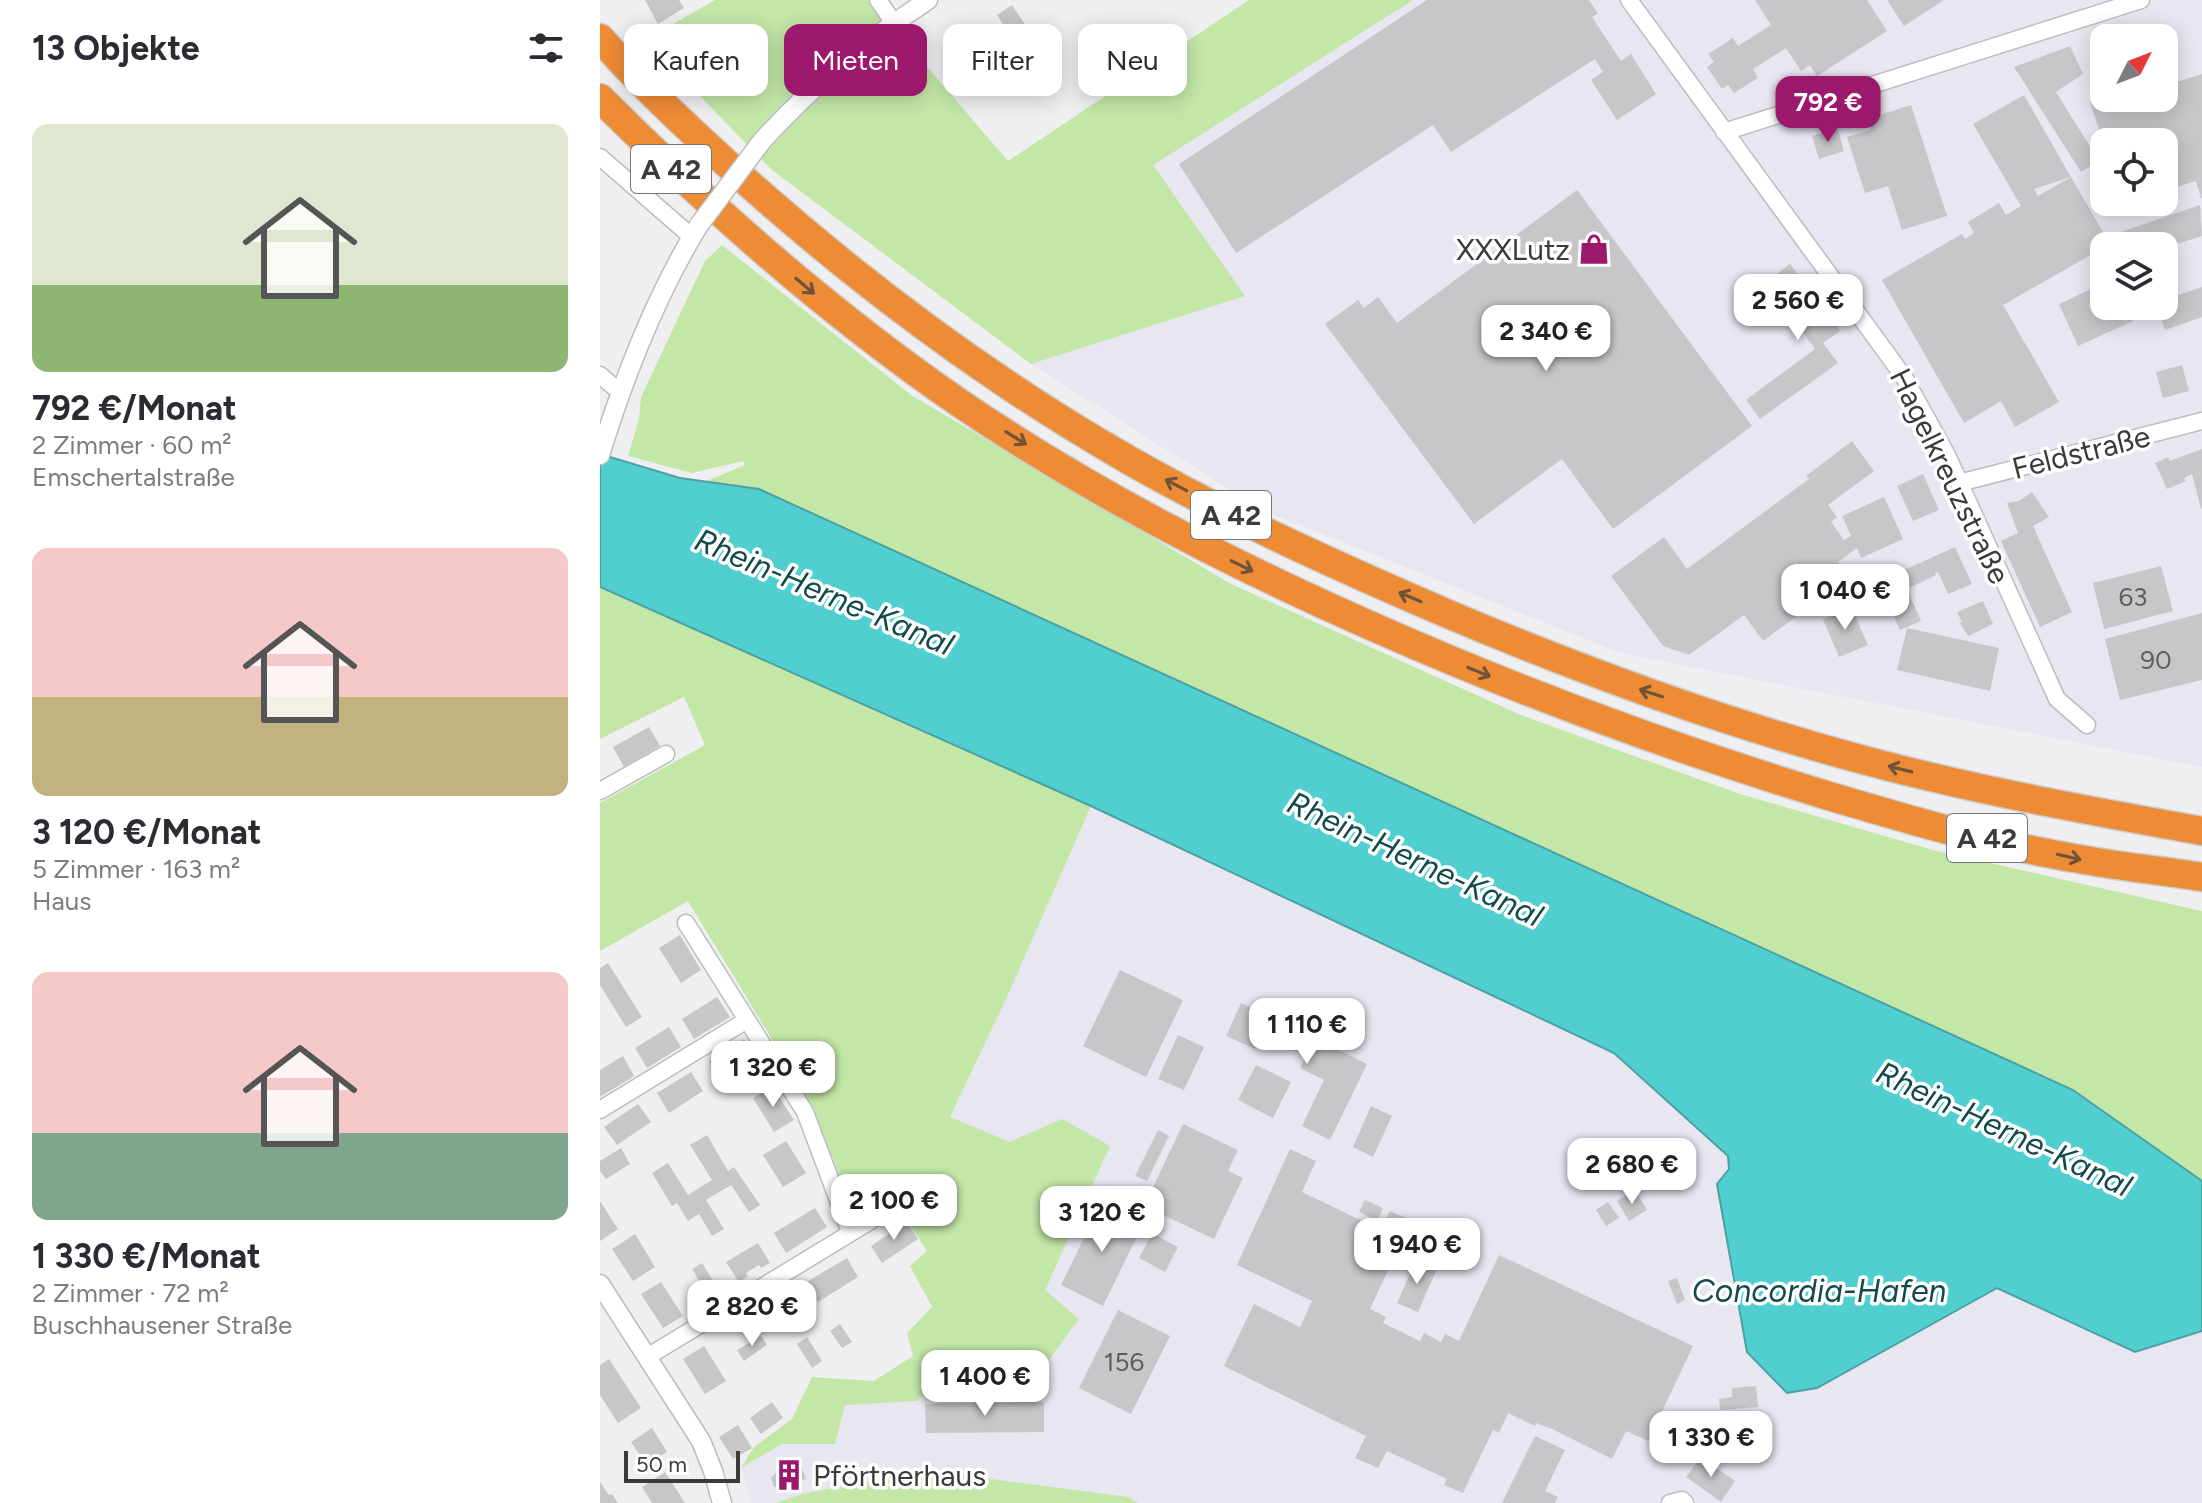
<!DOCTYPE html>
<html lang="de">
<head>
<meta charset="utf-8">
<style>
	:root { --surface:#fff; --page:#f2f2f3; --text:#2b2b33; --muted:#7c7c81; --accent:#9b186c }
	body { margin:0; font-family:Figtree,sans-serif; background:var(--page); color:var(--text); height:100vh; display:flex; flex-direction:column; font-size:30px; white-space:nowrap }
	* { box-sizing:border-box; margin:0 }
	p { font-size:26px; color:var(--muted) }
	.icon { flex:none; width:44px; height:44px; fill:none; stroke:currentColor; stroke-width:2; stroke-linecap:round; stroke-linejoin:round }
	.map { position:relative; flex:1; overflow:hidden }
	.drawer { display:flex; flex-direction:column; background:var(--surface); width:600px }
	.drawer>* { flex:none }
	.guide { position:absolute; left:24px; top:24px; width:760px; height:72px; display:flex; gap:16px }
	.needle { width:52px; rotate:48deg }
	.buttons { position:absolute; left:1490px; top:24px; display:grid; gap:16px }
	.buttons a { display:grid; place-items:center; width:88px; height:88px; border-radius:16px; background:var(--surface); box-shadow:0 4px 20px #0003; font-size:40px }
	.scale { position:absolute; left:24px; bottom:20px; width:116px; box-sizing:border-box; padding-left:8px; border:4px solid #3b3b3c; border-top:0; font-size:22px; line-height:28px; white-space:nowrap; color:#3b3b3c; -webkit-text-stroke:6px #fff; paint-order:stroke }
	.price { position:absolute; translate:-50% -68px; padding:0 18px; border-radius:16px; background:#fff; color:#222; font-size:26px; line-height:52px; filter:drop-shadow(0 2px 4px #0008) }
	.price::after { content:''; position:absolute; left:50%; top:48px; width:24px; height:18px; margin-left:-12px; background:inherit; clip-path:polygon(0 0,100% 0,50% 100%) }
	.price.active { background:var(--accent); color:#fff }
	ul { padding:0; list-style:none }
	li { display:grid; align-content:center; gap:16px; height:424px; padding:0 32px }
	li span { display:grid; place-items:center; height:248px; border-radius:16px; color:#555 }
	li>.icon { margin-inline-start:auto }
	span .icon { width:144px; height:144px; fill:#fffc; stroke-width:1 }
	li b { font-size:34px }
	h2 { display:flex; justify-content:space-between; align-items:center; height:96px; padding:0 32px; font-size:34px }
	.tag { padding:0 28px; border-radius:16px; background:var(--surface); box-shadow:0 4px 20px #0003; font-size:28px; line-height:72px }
	.tag.active { background:var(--accent); color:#fff }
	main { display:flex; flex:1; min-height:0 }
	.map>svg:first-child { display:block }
	.built { fill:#e7e6f1; fill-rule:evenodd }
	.green { fill:#c2e7a7 }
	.water { fill:#51cecf; stroke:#4aa2a3; stroke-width:2 }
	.building { fill:#c7c7ca }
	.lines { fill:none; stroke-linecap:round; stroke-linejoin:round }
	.minor-casing { stroke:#bdbdc0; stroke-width:19 }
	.tertiary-casing { stroke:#bdbdc0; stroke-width:21 }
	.motorway-casing { stroke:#ccc; stroke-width:31 }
	.minor { stroke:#fff; stroke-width:16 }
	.tertiary { stroke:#fff; stroke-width:18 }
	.motorway { stroke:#ee8b35; stroke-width:28 }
	.tertiary-bridge-casing { stroke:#bdbdc0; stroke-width:21; stroke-linecap:butt }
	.tertiary-bridge { stroke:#fff; stroke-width:18 }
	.oneway { stroke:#71533a }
	.labels { text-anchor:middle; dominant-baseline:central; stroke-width:7; stroke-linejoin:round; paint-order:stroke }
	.number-label { font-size:26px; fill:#5e5e60 }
	.shield { fill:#fff; stroke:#767676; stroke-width:2 }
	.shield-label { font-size:28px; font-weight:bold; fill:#3b3b3c }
	.poi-label { font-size:30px; fill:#3b3b3c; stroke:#fff; text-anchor:end }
	.street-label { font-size:30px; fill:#3b3b3c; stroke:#fff }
	.water-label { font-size:32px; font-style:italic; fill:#134a4b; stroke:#fff }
</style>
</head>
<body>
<main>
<section class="drawer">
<h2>13 Objekte<svg class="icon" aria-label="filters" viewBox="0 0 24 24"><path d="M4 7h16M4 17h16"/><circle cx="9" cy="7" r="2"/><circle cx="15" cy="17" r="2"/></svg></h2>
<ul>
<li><span style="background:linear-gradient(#dfe7d0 65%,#8fb573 0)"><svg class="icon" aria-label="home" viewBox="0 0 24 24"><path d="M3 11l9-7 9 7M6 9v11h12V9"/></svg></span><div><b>792 €/Monat</b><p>2 Zimmer · 60 m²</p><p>Emschertalstraße</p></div></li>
<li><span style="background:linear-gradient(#f6c9c9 60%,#c2b280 0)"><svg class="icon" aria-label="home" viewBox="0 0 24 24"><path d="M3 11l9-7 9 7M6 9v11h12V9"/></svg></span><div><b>3 120 €/Monat</b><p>5 Zimmer · 163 m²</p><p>Haus</p></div></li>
<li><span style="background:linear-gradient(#f6c9c9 65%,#7fa58c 0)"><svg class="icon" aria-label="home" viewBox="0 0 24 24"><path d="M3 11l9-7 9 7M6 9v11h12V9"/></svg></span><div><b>1 330 €/Monat</b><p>2 Zimmer · 72 m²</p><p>Buschhausener Straße</p></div></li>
</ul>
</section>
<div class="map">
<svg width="1602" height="1503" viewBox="0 0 1602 1503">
	<rect width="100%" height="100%" fill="#efeff2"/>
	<path class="built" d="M813,0H1602V767L1020,653L660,509L431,364L644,296L552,165ZM1504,38H1564V98H1504ZM1504,142H1564V202H1504ZM1504,246H1564V306H1504Z
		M491,806L1013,1053L1128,1156L1129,1169L1187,1393L1217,1388L1397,1287L1535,1352L1602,1331V1503H538L528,1497L324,1470L202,1494L175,1503H152L141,1468L182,1444H235L236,1388L323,1372L410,1142L350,1117L407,997Z"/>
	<path class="green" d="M115,0H280L274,5L408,161L649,0H813L553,165L645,296L431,364L172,170L45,40Z
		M122,245L311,395L631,584L923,716L1140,794L1333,850L1602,911V1180L1474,1090L159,489L102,483L145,465L143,461L92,473L28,456L39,419L41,397L105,261Z
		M0,587L491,806L407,997L350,1117L410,1142L462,1119L510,1146L445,1290L479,1319L442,1369L381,1356L316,1401L245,1405L235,1444H182L141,1468L154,1447L192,1419L212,1377L274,1381L313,1356L307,1333L332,1307L310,1266L327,1251L292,1197L255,1211L204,1092L88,901L0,951V803L105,745L84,697L0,739Z
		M324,1470L528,1497L538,1503H175L202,1494Z"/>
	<path class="water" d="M0,454L80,478L159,489L1473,1090L1602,1181V1331L1535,1352L1397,1288L1217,1388L1187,1393L1147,1352L1117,1184L1129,1169L1128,1156L1014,1053L491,806L0,587Z"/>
	<path class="building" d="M45,0H79L84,8L58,24Z
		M827,0H989L998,14L992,17L1021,61L1031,54L1056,94L1017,120L991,80L1003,72L995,59L851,152L833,125L636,253L579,164Z
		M1155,0H1267L1287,31L1217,76L1210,65L1201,71L1186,48L1153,69L1158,78L1134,93L1128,85L1122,89L1107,67L1114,62L1108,54L1133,38L1138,46L1171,25Z
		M1287,0H1344L1304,26Z
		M412,5L440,47L424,57L397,15Z
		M1470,46L1483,74L1456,92L1499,161L1481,172L1414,67Z
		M1570,55L1576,76L1564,80V57Z
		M1602,74V198H1601L1596,181L1564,191V142H1503L1490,102L1504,97L1564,98V86Z
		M1424,95L1471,177L1434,189L1438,196L1471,177L1510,244L1403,305L1459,402L1415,427L1401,401L1364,423L1282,280L1362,234L1365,239L1374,233L1368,222L1399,203L1406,215L1421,206L1373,124Z
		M1311,105L1347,216L1302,230L1288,186L1265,193L1247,137L1270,130L1267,119Z
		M1237,128L1244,151L1219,159L1212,136Z
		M977,190L1152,426L1013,529L962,459L874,524L725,324L758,300L764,308L778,297L797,323Z
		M1600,205L1602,236L1564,248V246H1525L1518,233Z
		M1190,264L1240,331L1223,343L1238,363L1160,419L1146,400L1215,349L1166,282Z
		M1504,283V306H1526L1533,321L1478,346L1459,304Z
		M1602,287V317L1565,330L1557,306H1564V300Z
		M1582,365L1589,391L1563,398L1556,372Z
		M1252,441L1274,471L1228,505L1237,517L1231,522L1244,540L1251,536L1242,516L1284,497L1303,539L1261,558L1257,548L1238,562L1249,578L1163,641L1144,615L1089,655L1063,646L1011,576L1064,537L1087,569L1209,479L1206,476Z
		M1602,449V509H1601L1592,474L1584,478L1586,481L1567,489L1555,463L1568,457L1570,461Z
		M1323,474L1339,510L1313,521L1297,486Z
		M1432,492L1449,517L1433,526L1472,612L1440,627L1401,541L1418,533L1407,503L1419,501Z
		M1355,547L1372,584L1348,594L1338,572L1335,573L1336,575L1307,589L1321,621L1300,630L1278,582Z
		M1561,566L1573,611L1504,629L1493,583Z
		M1383,601L1393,624L1368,636L1360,623L1362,622L1357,612Z
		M1251,607L1268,645L1239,657L1223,619Z
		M1602,613V680L1520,700L1505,639Z
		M1307,628L1399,648L1390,691L1297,670Z
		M49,727L60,746L24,767L13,747Z
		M80,935L101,970L81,983L59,948Z
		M8,963L42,1017L26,1027L0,985V968Z
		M520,970L583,1000L546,1077L483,1046Z
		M117,997L130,1017L94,1039L82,1019Z
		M641,1003L767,1064L730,1140L702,1126L724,1080L700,1068L706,1056L662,1034L655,1049L626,1036Z
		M69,1027L81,1047L47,1068L35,1048Z
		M578,1035L604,1047L584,1090L558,1079Z
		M144,1039L156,1059L121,1080L109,1061Z
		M23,1056L34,1076L0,1097V1070Z
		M656,1065L691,1082L673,1118L638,1100Z
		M91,1072L103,1091L69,1113L57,1093Z
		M172,1086L194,1120L174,1132L153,1098Z
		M38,1104L51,1122L17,1145L4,1127Z
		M771,1106L792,1116L773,1157L753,1147Z
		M583,1124L638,1150L628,1171L643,1178L614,1239L544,1206Z
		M558,1130L569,1136L547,1181L535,1176Z
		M107,1135L128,1171L134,1167L160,1205L149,1212L131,1185L106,1200L124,1229L112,1236L99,1214L88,1221L77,1203L72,1206L52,1173L68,1163L88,1195L112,1180L90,1145Z
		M186,1141L206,1173L183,1187L163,1155Z
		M21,1148L30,1164L6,1179L0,1171V1161Z
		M690,1149L716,1161L702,1192L802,1240L770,1309L786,1317L783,1323L820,1341L824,1333L841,1342L845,1334L859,1341L899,1255L1093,1346L1048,1441L1026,1431L1012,1459L952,1429L936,1423L935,1426L908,1413L899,1433L893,1430L863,1493L844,1485L847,1479L787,1451L778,1468L755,1458L766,1436L624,1366L654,1304L700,1327L712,1301L637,1265Z
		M1035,1190L1047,1210L1029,1221L1017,1201Z
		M765,1200L783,1208L777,1221L759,1212Z
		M0,1201L18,1229L0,1241Z
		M502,1201L544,1222L503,1306L461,1285Z
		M1008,1202L1019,1218L1006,1226L996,1210Z
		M215,1208L227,1227L186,1253L174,1233Z
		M790,1211L809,1219L803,1232L784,1224Z
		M830,1219L872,1240L861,1263L818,1242Z
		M307,1222L318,1239L282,1263L271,1246Z
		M552,1233L578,1247L565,1272L539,1258Z
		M35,1234L55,1267L33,1281L12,1249Z
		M158,1243L170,1263L161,1268L159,1265L146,1273L148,1276L139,1282L126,1262Z
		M247,1258L258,1277L218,1302L205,1283Z
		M816,1260L837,1269L818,1312L797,1303Z
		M102,1263L124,1299L114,1305L92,1269Z
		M1077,1278L1085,1300L1077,1304L1068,1281Z
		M61,1282L83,1316L63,1328L41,1294Z
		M191,1292L203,1310L188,1318L185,1315L178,1319L180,1323L168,1332L156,1314L171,1303L172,1306L177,1303L175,1301Z
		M104,1297L111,1307L98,1314L92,1305Z
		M518,1310L570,1336L531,1414L479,1388Z
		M240,1324L252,1342L242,1348L230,1331Z
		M161,1336L167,1345L144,1361L137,1350Z
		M207,1337L222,1361L212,1368L197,1344Z
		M104,1346L126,1381L105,1394L83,1359Z
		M9,1359L41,1408L18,1423L0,1395V1365Z
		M1156,1386L1158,1407L1120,1410L1119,1399L1132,1397V1388Z
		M172,1402L183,1418L161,1434L150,1418Z
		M444,1402V1432L326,1433L325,1404Z
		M138,1425L152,1448L133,1459L119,1437Z
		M52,1428L67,1452L46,1465L31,1442Z
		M935,1436L965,1450L945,1491L958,1497L955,1503H902Z
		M1101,1457L1135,1481L1121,1502L1086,1477Z
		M201,1466L206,1479L183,1488L174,1487L171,1478L177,1471Z
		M65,1472L85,1503H52L42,1487Z
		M0,1482L9,1495L12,1494L18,1503H0Z"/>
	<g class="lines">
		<defs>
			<path id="minor" d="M278,0L294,23
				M1029,0L1304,377L1347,455L1457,699L1487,725
				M1124,132L1541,0
				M0,157L92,237
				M0,375L20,392
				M1359,483L1602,421
				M0,791L66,754
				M86,923L205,1112L250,1232
				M0,1110L147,1020
				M47,1357L295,1206
				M1070,1503L1082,1500L1085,1503"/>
			<path id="tertiary" d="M162,141C211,87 267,40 328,0
				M0,455C25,374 55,297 99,225
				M0,1284L101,1441L113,1471L122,1503"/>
			<path id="motorway" d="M0,38C42,86 90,130 137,173C256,280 388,379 527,459C630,518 739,567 848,614C985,672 1127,724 1271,762C1380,791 1491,811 1602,831
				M0,98C112,210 230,314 361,404C517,510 687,592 860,664C981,714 1104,758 1229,796C1313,821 1398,846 1485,860C1524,867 1563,871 1602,877"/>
		</defs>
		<use href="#minor" class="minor-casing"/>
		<use href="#tertiary" class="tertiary-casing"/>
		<use href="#motorway" class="motorway-casing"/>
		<use href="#minor" class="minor"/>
		<use href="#tertiary" class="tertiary"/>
		<use href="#motorway" class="motorway"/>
		<defs>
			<path id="tertiary-bridge" d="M99,225L162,141"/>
		</defs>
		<use href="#tertiary-bridge" class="tertiary-bridge-casing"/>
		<use href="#tertiary-bridge" class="tertiary-bridge"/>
	</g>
	<defs><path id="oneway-shaft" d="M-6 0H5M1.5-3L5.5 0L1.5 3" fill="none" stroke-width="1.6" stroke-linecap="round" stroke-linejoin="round" transform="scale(2)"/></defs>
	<g class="oneway">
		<use href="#oneway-shaft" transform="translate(205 286) rotate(40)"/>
		<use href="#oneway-shaft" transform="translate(416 438) rotate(32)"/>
		<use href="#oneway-shaft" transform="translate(576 485) rotate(-152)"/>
		<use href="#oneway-shaft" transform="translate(642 566) rotate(26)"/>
		<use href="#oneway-shaft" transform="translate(810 597) rotate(-157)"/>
		<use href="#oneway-shaft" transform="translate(879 672) rotate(22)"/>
		<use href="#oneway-shaft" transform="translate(1051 693) rotate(-162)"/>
		<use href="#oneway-shaft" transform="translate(1300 769) rotate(-166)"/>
		<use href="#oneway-shaft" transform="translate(1469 857) rotate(13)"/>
	</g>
	<defs>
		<symbol id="shop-bare" viewBox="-9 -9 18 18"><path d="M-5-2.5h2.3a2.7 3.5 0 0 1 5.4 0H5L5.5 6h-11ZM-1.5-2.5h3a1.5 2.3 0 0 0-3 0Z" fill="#9b186c" stroke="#fff" stroke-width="2.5" paint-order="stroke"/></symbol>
		<symbol id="building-bare" viewBox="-9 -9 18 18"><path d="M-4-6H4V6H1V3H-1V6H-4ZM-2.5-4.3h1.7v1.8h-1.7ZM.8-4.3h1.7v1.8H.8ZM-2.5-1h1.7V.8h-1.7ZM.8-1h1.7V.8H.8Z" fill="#9b186c" stroke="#fff" stroke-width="2.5" paint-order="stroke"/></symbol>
	</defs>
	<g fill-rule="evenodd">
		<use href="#shop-bare" x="972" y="227" width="44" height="44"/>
		<use href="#building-bare" x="167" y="1453" width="44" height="44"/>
	</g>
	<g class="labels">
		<g class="number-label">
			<text x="1533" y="597">63</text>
			<text x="1556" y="660">90</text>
			<text x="524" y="1362">156</text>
		</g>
		<g class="shield">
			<rect x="31" y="145" width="80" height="48" rx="6"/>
			<rect x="591" y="491" width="80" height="48" rx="6"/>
			<rect x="1347" y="814" width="80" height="48" rx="6"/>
		</g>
		<g class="shield-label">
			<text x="71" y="169">A 42</text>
			<text x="631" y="515">A 42</text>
			<text x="1387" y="838">A 42</text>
		</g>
		<g class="poi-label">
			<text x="970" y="249">XXXLutz</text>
			<text x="213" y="1475" text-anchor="start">Pförtnerhaus</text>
		</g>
		<g class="street-label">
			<text transform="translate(1481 452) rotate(-14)">Feldstraße</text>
			<text transform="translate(1350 476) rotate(64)">Hagelkreuzstraße</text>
		</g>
		<g class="water-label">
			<text transform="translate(224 592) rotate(23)">Rhein-Herne-Kanal</text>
			<text transform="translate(815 859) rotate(25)">Rhein-Herne-Kanal</text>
			<text transform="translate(1404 1129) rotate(25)">Rhein-Herne-Kanal</text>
			<text x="1219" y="1291">Concordia-Hafen</text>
		</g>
	</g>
</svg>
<div class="buttons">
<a><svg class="needle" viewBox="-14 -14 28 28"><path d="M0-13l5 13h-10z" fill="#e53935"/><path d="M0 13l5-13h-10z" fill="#7c7c81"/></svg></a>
<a><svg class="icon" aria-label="locate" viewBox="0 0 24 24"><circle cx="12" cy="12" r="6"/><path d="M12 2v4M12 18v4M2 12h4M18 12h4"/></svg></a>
<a><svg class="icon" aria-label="layers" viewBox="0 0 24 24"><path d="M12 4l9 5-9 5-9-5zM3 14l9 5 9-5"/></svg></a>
</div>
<div class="scale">50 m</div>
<b class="price active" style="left:1228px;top:144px">792 €</b>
<b class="price" style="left:1198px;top:342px">2 560 €</b>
<b class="price" style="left:946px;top:373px">2 340 €</b>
<b class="price" style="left:1245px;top:632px">1 040 €</b>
<b class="price" style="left:707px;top:1066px">1 110 €</b>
<b class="price" style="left:173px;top:1109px">1 320 €</b>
<b class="price" style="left:1032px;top:1206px">2 680 €</b>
<b class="price" style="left:294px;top:1242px">2 100 €</b>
<b class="price" style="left:502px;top:1254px">3 120 €</b>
<b class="price" style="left:817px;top:1286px">1 940 €</b>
<b class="price" style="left:152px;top:1348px">2 820 €</b>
<b class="price" style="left:385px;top:1418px">1 400 €</b>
<b class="price" style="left:1111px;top:1479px">1 330 €</b>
<div class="guide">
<a class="tag">Kaufen</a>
<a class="tag active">Mieten</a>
<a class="tag">Filter</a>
<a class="tag">Neu</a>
</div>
</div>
</main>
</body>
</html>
